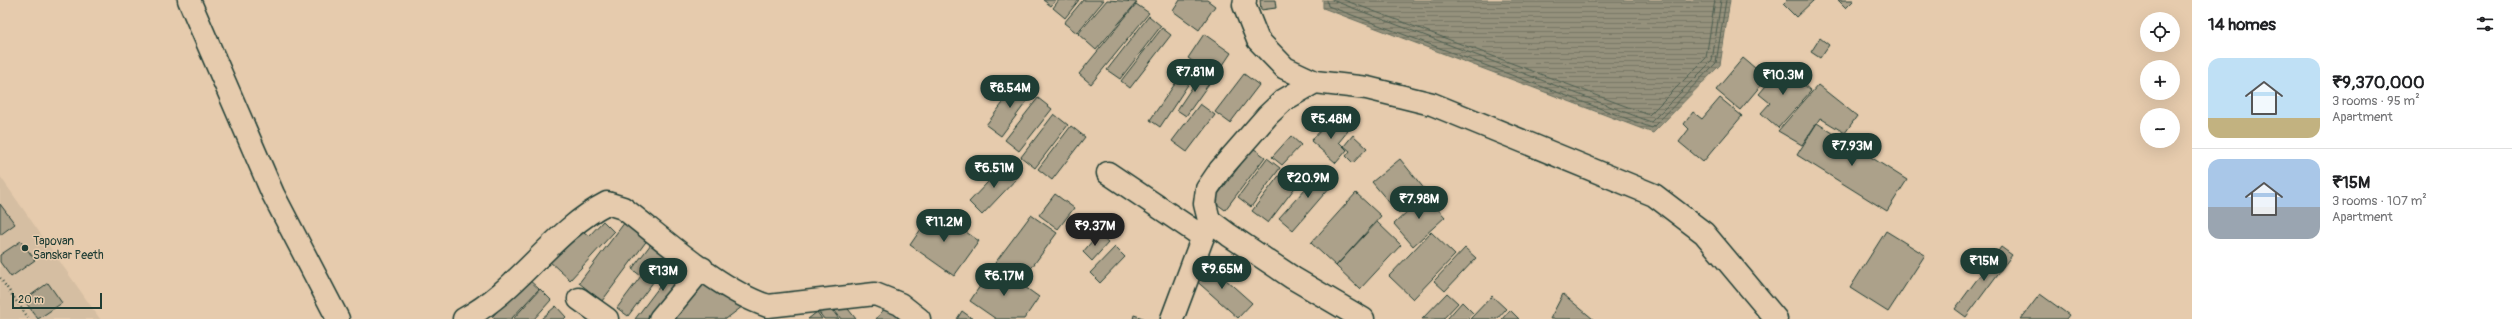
<!DOCTYPE html>
<html lang="en">
<head>
<meta charset="utf-8">
<style>
	:root { --surface:#fff; --page:#f2f2f2; --text:#202124; --muted:#757577; --line:#e0e0e0; --accent:#1f3d34 }
	body { margin:0; font-family:Pangolin,sans-serif; background:var(--page); color:var(--text); height:100vh; display:flex; flex-direction:column; font-size:15px; white-space:nowrap }
	* { box-sizing:border-box; margin:0 }
	p { font-size:13px; color:var(--muted) }
	.icon { flex:none; width:22px; height:22px; fill:none; stroke:currentColor; stroke-width:2; stroke-linecap:round; stroke-linejoin:round }
	.map { position:relative; flex:1; overflow:hidden }
	.sheet { display:flex; flex-direction:column; background:var(--surface); width:320px }
	.sheet>* { flex:none }
	.fabs { position:absolute; left:2140px; top:12px; display:grid; gap:8px }
	.fabs a { display:grid; place-items:center; width:40px; height:40px; border-radius:50%; background:var(--surface); box-shadow:0 4px 16px #0002; font-size:20px }
	.scale { position:absolute; left:12px; bottom:10px; width:90px; box-sizing:border-box; padding-left:4px; border:2px solid #1f3d34; border-top:0; font-size:11px; line-height:14px; white-space:nowrap; color:#1f3d34; -webkit-text-stroke:3px #e6cbad; paint-order:stroke }
	.price { position:absolute; translate:-50% -34px; padding:0 9px; border-radius:14px; background:var(--accent); color:#fff; font-size:13px; line-height:26px; filter:drop-shadow(0 1px 2px #0008) }
	.price::after { content:''; position:absolute; left:50%; top:24px; width:12px; height:9px; margin-left:-6px; background:inherit; clip-path:polygon(0 0,100% 0,50% 100%) }
	.price.selected { background:#222; color:#fff }
	ul { padding:0; list-style:none }
	li { display:flex; align-items:center; gap:12px; height:100px; padding:0 16px }
	li+li { border-top:1px solid var(--line) }
	li span { display:grid; place-items:center; flex:none; width:112px; height:80px; border-radius:12px; color:#555 }
	li>.icon { margin-inline-start:auto }
	span .icon { width:48px; height:48px; fill:#fffc; stroke-width:1 }
	li b { font-size:17px }
	h2 { display:flex; justify-content:space-between; align-items:center; height:48px; padding:0 16px; font-size:17px }
	main { display:flex; flex:1; min-height:0 }
	.map>svg:first-child { display:block }
	.built { fill:#d5bea2 }
	.water { fill:url(#water-rules); stroke:#666f5f }
	.lines { fill:none; stroke-linecap:round; stroke-linejoin:round }
	.shore { stroke:#4e5f51; stroke-width:1 }
	.building { fill:#aca18a; stroke:#1f3d34 }
	.minor-casing { stroke:#1f3d34; stroke-width:25 }
	.path { stroke:#1f3d34; stroke-width:2.5; stroke-dasharray:1 3; stroke-linecap:butt }
	.minor { stroke:#e6cbad; stroke-width:22 }
	.poi-dot { fill:#1f3d34; stroke:#e6cbad; stroke-width:1.5 }
	.labels { text-anchor:middle; dominant-baseline:central; stroke-width:3; stroke-linejoin:round; paint-order:stroke }
	.poi-label { font-size:12px; fill:#1f3d34; stroke:#e6cbad; text-anchor:start }
</style>
</head>
<body>
<main>
<div class="map">
<svg width="2192" height="319" viewBox="0 0 2192 319">
	<defs>
		<pattern id="water-rules" width="6" height="5" patternUnits="userSpaceOnUse"><rect width="6" height="5" fill="#95917c"/><path d="M0 2.5h6" fill="none" stroke="#797866"/></pattern>
	</defs>
	<rect width="100%" height="100%" fill="#e6cbad"/>
	<filter id="ink" filterUnits="userSpaceOnUse"><feTurbulence type="fractalNoise" baseFrequency=".025" numOctaves="2"/><feDisplacementMap in="SourceGraphic" scale="8" xChannelSelector="R" yChannelSelector="G"/><feConvolveMatrix kernelMatrix="1 2 1 2 8 2 1 2 1" color-interpolation-filters="sRGB"/></filter>
	<g filter="url(#ink)">
		<path class="built" d="M0,176L100,319H0Z"/>
		<path class="water" d="M1323,0H1730L1720,65L1653,133L1323,8Z"/>
		<g class="lines">
			<path class="shore" d="M1327,0L1328,6L1652,128L1716,63L1726,0
				M1332,0L1651,122L1712,61L1721,0
				M1344,0L1649,115L1706,58L1715,0"/>
		</g>
		<path class="building" d="M1043,0H1056L1051,6Z
			M1059,0H1079L1065,18L1053,8Z
			M1083,0H1104L1077,33L1064,23Z
			M1107,0L1137,2L1096,50L1078,34Z
			M1180,0H1207L1215,6L1199,30L1173,11Z
			M1260,0H1275L1276,8L1261,10Z
			M1787,0H1814L1796,17L1783,4Z
			M1838,0H1854L1846,8Z
			M1136,4L1149,13L1091,84L1079,74Z
			M1149,16L1161,26L1120,79L1107,70Z
			M1162,28L1171,35L1130,88L1121,81Z
			M1204,34L1231,53L1215,77L1188,58Z
			M1820,38L1829,45L1820,58L1811,52Z
			M1743,58L1767,78L1740,110L1716,90Z
			M1188,65L1197,71L1160,127L1150,120Z
			M1783,66L1811,91L1778,128L1761,113L1770,103L1759,94Z
			M1203,71L1213,78L1186,116L1177,110Z
			M1244,74L1259,85L1230,123L1215,112Z
			M1019,82L1033,93L1001,136L986,125Z
			M1818,85L1857,116L1845,133L1820,118L1802,145L1778,131Z
			M1038,98L1052,109L1019,151L1005,140Z
			M1720,98L1742,116L1703,162L1679,142L1689,129L1684,124L1693,112L1702,119Z
			M1200,104L1215,115L1187,152L1172,141Z
			M1054,114L1068,125L1035,168L1021,157Z
			M1333,117L1348,131L1339,142L1347,150L1336,163L1311,141Z
			M1817,123L1907,180L1887,211L1797,155Z
			M1071,126L1085,137L1052,180L1038,169Z
			M1353,135L1367,148L1353,163L1346,156L1350,151L1344,146Z
			M1291,136L1301,145L1282,165L1272,157Z
			M1253,148L1265,157L1225,210L1213,201Z
			M1267,158L1280,168L1251,207L1238,197Z
			M1400,159L1426,191L1398,213L1372,182Z
			M1006,163L1019,176L982,215L969,202Z
			M1324,168L1337,179L1293,230L1279,218Z
			M1281,173L1297,185L1268,223L1252,211Z
			M1356,193L1381,216L1336,266L1311,243Z
			M1055,194L1074,208L1058,229L1039,215Z
			M1425,195L1445,217L1413,246L1394,224Z
			M0,204L15,224L0,235Z
			M934,210L979,241L954,276L910,245Z
			M1031,215L1057,233L1021,282L995,263Z
			M603,221L614,232L570,280L549,261L579,228L589,236Z
			M625,222L648,239L602,301L579,283Z
			M1377,222L1401,245L1360,289L1336,266Z
			M1886,231L1925,255L1888,312L1850,288Z
			M1431,232L1455,255L1413,299L1389,276Z
			M1098,234L1108,243L1092,261L1083,252Z
			M21,241L35,260L11,277L0,262V255Z
			M651,244L671,258L628,316L617,308L641,276L632,269Z
			M1115,247L1125,257L1100,283L1090,273Z
			M2001,247L2012,255L1966,317L1955,309Z
			M1465,248L1476,258L1445,291L1434,281Z
			M678,262L689,269L651,319H635Z
			M1206,262L1252,303L1238,318L1192,277Z
			M994,265L1039,297L1024,319H996L970,301Z
			M702,275L743,306L726,319H667Z
			M527,278L539,289L511,319H495L492,317Z
			M48,283L62,303L38,319L24,300Z
			M540,289L551,300L534,319H513Z
			M1447,293L1458,303L1443,319H1422Z
			M1563,294L1593,319H1550Z
			M2040,294L2069,315L2066,319H2021Z
			M1492,296L1506,309L1497,319H1470Z
			M841,300L856,319H841L832,307Z
			M890,302L911,319H876Z
			M1462,302L1473,313L1467,319H1447Z
			M827,303L839,319H824L818,311Z
			M556,306L566,317L564,319H541Z
			M1510,310L1519,319H1502Z
			M962,311L973,319H957Z
			M817,312L822,319H808Z
			M1134,315L1146,319H1133Z"/>
		<g class="lines">
			<defs>
				<path id="minor" d="M189,0L273,194L338,319
					M1245,0L1244,5L1258,40L1285,68L1315,82L1367,88L1432,104L1654,195L1704,233L1776,319
					M1315,82L1284,100L1268,115L1220,170L1207,189L1205,204L1209,220L1229,235L1293,278L1363,319
					M1108,173L1203,237
					M579,299L607,319
					M464,319C519,290 552,231 607,203L623,208C665,240 719,290 768,306L875,294L900,304L919,319
					M660,319L702,268
					M1172,319L1208,223"/>
			</defs>
			<use href="#minor" class="minor-casing"/>
			<path class="path" d="M0,278L29,319"/>
			<use href="#minor" class="minor"/>
		</g>
	</g>
	<circle class="poi-dot" cx="25" cy="248" r="4"/>
	<g class="labels">
		<g class="poi-label">
			<text x="33" y="241">Tapovan<tspan x="33" dy="14">Sanskar Peeth</tspan></text>
		</g>
	</g>
</svg>
<div class="fabs">
<a><svg class="icon" aria-label="locate" viewBox="0 0 24 24"><circle cx="12" cy="12" r="6"/><path d="M12 2v4M12 18v4M2 12h4M18 12h4"/></svg></a>
<a>+</a>
<a>−</a>
</div>
<div class="scale">20 m</div>
<b class="price" style="left:1195px;top:93px">₹7.81M</b>
<b class="price" style="left:1783px;top:96px">₹10.3M</b>
<b class="price" style="left:1010px;top:109px">₹8.54M</b>
<b class="price" style="left:1331px;top:140px">₹5.48M</b>
<b class="price" style="left:1852px;top:167px">₹7.93M</b>
<b class="price" style="left:994px;top:189px">₹6.51M</b>
<b class="price" style="left:1308px;top:199px">₹20.9M</b>
<b class="price" style="left:1419px;top:220px">₹7.98M</b>
<b class="price" style="left:944px;top:243px">₹11.2M</b>
<b class="price selected" style="left:1095px;top:247px">₹9.37M</b>
<b class="price" style="left:1984px;top:282px">₹15M</b>
<b class="price" style="left:1222px;top:290px">₹9.65M</b>
<b class="price" style="left:663px;top:292px">₹13M</b>
<b class="price" style="left:1004px;top:297px">₹6.17M</b>
</div>
<section class="sheet">
<h2>14 homes<svg class="icon" aria-label="filters" viewBox="0 0 24 24"><path d="M4 7h16M4 17h16"/><circle cx="9" cy="7" r="2"/><circle cx="15" cy="17" r="2"/></svg></h2>
<ul>
<li><span style="background:linear-gradient(#bfe0f5 75%,#c2b280 0)"><svg class="icon" aria-label="home" viewBox="0 0 24 24"><path d="M3 11l9-7 9 7M6 9v11h12V9"/></svg></span><div><b>₹9,370,000</b><p>3 rooms · 95 m²</p><p>Apartment</p></div></li>
<li><span style="background:linear-gradient(#a9c7e8 60%,#9aa5b1 0)"><svg class="icon" aria-label="home" viewBox="0 0 24 24"><path d="M3 11l9-7 9 7M6 9v11h12V9"/></svg></span><div><b>₹15M</b><p>3 rooms · 107 m²</p><p>Apartment</p></div></li>
</ul>
</section>
</main>
</body>
</html>
